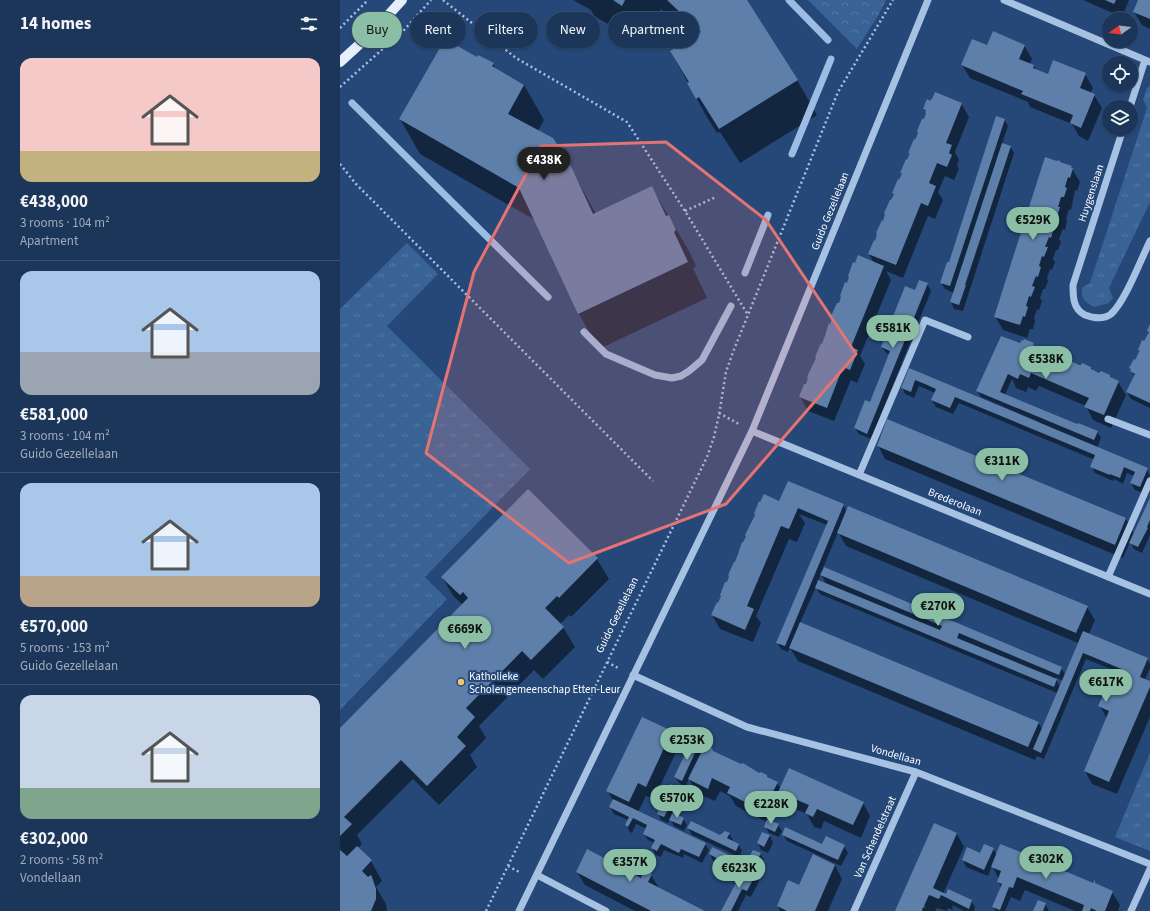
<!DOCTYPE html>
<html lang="en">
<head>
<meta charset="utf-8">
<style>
	:root { --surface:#1c365a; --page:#294163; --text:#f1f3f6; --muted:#a0abbb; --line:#3a5070; --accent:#8abfa5 }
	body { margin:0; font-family:"Source Sans 3",sans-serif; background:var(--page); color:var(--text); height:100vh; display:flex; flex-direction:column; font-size:15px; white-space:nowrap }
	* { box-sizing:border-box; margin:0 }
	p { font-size:13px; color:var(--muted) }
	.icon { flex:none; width:22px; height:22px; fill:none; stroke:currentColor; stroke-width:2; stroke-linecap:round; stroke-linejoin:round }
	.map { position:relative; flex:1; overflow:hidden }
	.panel { display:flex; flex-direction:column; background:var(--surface); width:340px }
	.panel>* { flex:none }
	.hud { position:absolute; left:12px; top:12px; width:380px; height:36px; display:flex; gap:8px }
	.needle { width:26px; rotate:255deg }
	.fabs { position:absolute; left:762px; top:12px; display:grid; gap:8px }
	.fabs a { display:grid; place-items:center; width:36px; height:36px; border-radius:50%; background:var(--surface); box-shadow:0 1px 3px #0004,0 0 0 1px var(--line); font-size:20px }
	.price { position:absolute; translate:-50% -34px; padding:0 9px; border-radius:14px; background:var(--accent); color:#111; font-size:13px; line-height:26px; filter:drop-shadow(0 1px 2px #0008) }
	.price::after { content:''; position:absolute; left:50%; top:24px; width:12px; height:9px; margin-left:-6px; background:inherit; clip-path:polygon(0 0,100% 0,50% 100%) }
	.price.on { background:#222; color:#fff }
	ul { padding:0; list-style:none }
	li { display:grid; align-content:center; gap:8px; height:212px; padding:0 20px }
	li+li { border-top:1px solid var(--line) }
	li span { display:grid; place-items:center; height:124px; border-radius:12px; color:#555 }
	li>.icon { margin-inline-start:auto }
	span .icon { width:72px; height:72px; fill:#fffc; stroke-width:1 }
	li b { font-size:17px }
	h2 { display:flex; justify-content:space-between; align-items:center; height:48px; padding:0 20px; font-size:17px }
	.pill { padding:0 14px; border-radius:18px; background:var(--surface); box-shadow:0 1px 3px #0004,0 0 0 1px var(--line); font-size:14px; line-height:36px }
	.pill.on { background:var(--accent); color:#111 }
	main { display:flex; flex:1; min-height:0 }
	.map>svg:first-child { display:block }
	.grass { fill:url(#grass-tufts) }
	.park { fill:url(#park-crowns) }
	.shadow { fill:#0007; fill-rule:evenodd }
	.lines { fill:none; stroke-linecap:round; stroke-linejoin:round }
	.stream { stroke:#9cbce3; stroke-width:7 }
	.building { fill:#5e7fa9 }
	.path { stroke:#a7c1e3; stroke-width:2.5; stroke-dasharray:2 3; stroke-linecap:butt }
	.minor { stroke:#a7c1e3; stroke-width:7 }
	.major { stroke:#e6eefc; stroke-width:10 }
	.marked { fill:#e47373; fill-opacity:0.2; stroke:#e47373; stroke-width:3; stroke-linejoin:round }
	.poi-dot { fill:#ecc96c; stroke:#254878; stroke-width:1.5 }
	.labels { text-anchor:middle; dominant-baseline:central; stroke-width:4; stroke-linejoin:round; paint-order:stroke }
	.street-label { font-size:11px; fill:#fff; stroke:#254878 }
	.poi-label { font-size:11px; fill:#fff; stroke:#254878; text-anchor:start }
</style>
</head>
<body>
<main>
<section class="panel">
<h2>14 homes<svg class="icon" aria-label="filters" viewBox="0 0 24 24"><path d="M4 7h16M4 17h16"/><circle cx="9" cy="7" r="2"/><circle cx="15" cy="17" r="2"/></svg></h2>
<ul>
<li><span style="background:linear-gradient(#f6c9c9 75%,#c2b280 0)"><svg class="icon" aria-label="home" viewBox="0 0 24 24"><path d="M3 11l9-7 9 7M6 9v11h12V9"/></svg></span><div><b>€438,000</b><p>3 rooms · 104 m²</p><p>Apartment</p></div></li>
<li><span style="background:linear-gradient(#a9c7e8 65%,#9aa5b1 0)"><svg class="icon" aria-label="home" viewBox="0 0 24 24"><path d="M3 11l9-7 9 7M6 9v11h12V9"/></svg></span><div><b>€581,000</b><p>3 rooms · 104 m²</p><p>Guido Gezellelaan</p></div></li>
<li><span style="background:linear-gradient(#a9c7e8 75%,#b9a48a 0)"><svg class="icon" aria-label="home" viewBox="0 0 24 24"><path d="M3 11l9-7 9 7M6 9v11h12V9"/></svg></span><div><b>€570,000</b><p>5 rooms · 153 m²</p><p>Guido Gezellelaan</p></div></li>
<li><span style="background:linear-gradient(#c9d6e8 75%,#7fa58c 0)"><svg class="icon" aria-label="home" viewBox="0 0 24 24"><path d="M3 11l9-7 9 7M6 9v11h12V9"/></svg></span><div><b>€302,000</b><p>2 rooms · 58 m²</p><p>Vondellaan</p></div></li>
</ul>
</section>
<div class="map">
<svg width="810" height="911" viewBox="0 0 810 911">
	<defs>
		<pattern id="grass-tufts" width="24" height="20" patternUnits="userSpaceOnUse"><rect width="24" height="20" fill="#396295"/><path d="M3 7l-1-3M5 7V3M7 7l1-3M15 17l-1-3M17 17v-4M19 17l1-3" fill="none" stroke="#577aa5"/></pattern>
		<pattern id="park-crowns" width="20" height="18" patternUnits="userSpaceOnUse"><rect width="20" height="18" fill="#396295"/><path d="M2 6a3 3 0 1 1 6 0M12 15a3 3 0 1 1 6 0" fill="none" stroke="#577aa5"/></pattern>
	</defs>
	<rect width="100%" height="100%" fill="#254878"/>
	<path class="grass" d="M810,86V202L769,288L773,298L769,303L755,307C745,303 741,299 742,288L750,283L807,108L803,99L807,88Z
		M67,243L98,274L47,326L190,469L85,577L107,599L0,710V309Z
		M810,753V851L775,837Z"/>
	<path class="park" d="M468,0H546L539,14L517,49Z"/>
	<path class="shadow" d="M233,0H405L457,80L477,115L400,163L380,132L377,133L368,119L331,52L352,39L321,9L303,40L270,21L268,24L254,16L251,10Z
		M743,0H789L782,17Z
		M799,0H810V29L802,25L794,12Z
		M684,45L692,59L690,64L694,66L697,71L708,76L745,74L753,88L750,93L754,95L762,108L748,141L739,136L732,124L690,107L688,102L630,78L622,65L647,47Z
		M139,56L153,64L156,70L184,85L204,120L198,131L228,163L256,214L312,188L349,251L356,266L353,268L367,298L259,349L239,314L195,220L80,154L60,119L137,59Z
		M590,102L621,103L629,117L615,152L619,160L617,165L619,169L614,180L605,176L598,192L603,200L595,219L588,216L563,278L546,271L551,280L520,356L525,364L517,383L511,380L494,421L468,411L460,397L466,386L483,345L485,338L484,336L494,318L493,316L499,305L534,263L529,254L535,242L554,195L553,193L560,181L562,173L568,161L587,114L584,109Z
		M664,119L668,126L662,144L670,146L674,153L623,311L614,309L611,302L614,293L605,289L601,283Z
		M721,163L731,167L740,182L737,191L735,190L731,210L729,209L726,219L727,221L725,230L723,229L719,239L721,242L718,250H716L713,259L715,262L712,270L710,269L707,278L708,281L705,289H703L700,298L702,301L699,310L697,309L694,318L695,321L693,329H690L687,338L663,330L655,316Z
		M587,284L591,291L531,439L519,434L515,428L531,403L550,355L546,353L542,347L575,292Z
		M810,327V408L791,399L787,392L795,377L790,368L796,361L800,352L799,350L809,333L808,331Z
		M680,344H693L695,347L712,352L714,355L731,360L733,363L751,368L752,371L770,376L771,379L778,382L786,395L771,428L753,420L746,406L699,386L696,391L688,387L686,392L676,388L672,379L665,395L737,426L757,431L761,438L757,448L807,469L810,477L803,493L795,490L791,483L794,476L787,473L783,484L774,479L773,481L755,473L752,467L755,460L619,403L613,414L596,407L592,400L595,393L579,386L574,398L565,394L562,387L569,370L698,423L699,422L641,397L637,391Z
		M548,420L786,519L794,534L810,501V535L802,553L794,549L790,542L783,558L545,459L538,445Z
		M188,490L257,559L269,579L231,617L229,615L220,624L223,627L235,647L203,679L194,670L139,726L146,738L130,755L137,767L99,805L73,779L17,835L22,844L18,848L31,861L42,881L36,887L46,904L47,911H0V730L123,605L114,597L102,577Z
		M440,502L503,505L507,512L747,607L755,620L749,634L807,659L810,664V668L805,680L810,682V717L777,794L752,784L745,771L767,719L760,706L778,693L785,675L746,659L704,759L697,756L695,760L458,661L450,648L448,652L441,649L437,643L487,525L459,514L465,523L457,542L449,539L416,616L421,623L413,642L380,629L372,615L379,604L390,577L388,575L395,564L398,557L397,555L415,516L414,515L419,503ZM498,532L506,546L738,643L725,674L721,668L483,568ZM481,574L486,584L478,581ZM476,587L480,594L717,693L702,729L698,722L460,623ZM715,677L723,681L720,687Z
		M331,732L339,746L314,799L306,796L298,812L365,844L369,850L362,863L344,854L343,858L324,850L321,857L316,855L312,848L314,843L308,840L304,834L307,829L296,824L292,833L290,832L286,825L288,820L274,814L270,807L273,801L268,791Z
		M352,742L359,745L363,752H373L437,783L441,789L523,803L530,816L521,838L484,821L481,829L474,827L467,814L447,805L443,798L432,822L438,825L442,831L439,837L429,833L425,826L427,822L396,806L390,796L380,791L375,801L357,793L349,779L345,787L339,783L335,777Z
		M338,788L341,795L336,805L330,802L326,795Z
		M329,807L333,813L343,818L347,825L344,831L334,826L330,819L328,823L321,820L318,813Z
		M595,824L617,834L624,847L603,894L631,901L635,907L634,911H624L612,905L613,910L608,908L607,911L597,908L595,911H556Z
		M348,828L380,836L389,833L393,840L392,842L398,844L402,851L399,857L352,835Z
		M423,833L430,836L433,843L428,853L421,850L418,843Z
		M443,835L483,845L504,846L508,853L501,866L447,841Z
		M653,849L657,855L772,892L780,905L778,911H735L685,890L680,901L671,897L665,911H656L653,907L661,887L658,882L659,879L652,866L648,876L626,867L623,860Z
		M370,854L401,862L404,869L416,874L419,881L411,897L406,895L398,911H382L397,883L381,875L377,868L379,863L373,861Z
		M420,854L424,860L418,871L412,867L409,861Z
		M267,860L294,863L302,878L311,875L319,888L363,911H295L245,885L237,872Z
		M495,865L502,879L488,911H440L438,906L460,886Z
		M705,904L709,911H695Z"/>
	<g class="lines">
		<path class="stream" d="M449,0L488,40
			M12,103L208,297
			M452,154L491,59
			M405,273L428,215
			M244,332L266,354L315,375L332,378L341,376L349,371L362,360L391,306"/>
	</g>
	<path class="building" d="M273,0H285L282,6Z
		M327,0H407L458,80L379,129L359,97L356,99L347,83L349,82L330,51L361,32Z
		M765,0H776L774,4Z
		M798,0H810V19L793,12Z
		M653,31L685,45L679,59L694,65L693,68L708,74L713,60L746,73L740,88L755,94L741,128L730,123L733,115L681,94L683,91L621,65L632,39L647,45Z
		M105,39L137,57L138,55L154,63L152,66L184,85L168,114L213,138L229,162L253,214L312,186L326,216L329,215L336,230L334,232L348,262L238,314L179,188L59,119Z
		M595,92L622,103L606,143L612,145L609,153L612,155L607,167L597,163L589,183L596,186L588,206L581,203L556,265L528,254L534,240L535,241L537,234L536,233L542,220L543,221L545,214L544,213L550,200H551L554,194L552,193L558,179L559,180L562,173H560L566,159L567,160L570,153H568L574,139L575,140L578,133L577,131L582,119H584L586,113L585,112L586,110L583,109L587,99L590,101L591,99H592Z
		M656,116L665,119L610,286L600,283L607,262H609Z
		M662,143L671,146L625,285H626L619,305L610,302Z
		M705,157L717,161L718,160L720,161V162L732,166L731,168H733L730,178L728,177L725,187L727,188L724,197H721L718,207H720L717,217L715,216L712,227L714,228L711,238L709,237L705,247H708L704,257L702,256L699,266L701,267L698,277L696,276L692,286L695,287L691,297L689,296L686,306L688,307L685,317L683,316L680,325L654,317Z
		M518,255L544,266L511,347L518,350L510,370L503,367L487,408L459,397L464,384H466L468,378L467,377L476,358L475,357L481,343L482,344L489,323L490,324L493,317L491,316L497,303H499L501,297L500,296L505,282L507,283L509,277L508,276L513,262L515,263Z
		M579,280L588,283L527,434L514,428L525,400L530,402L550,351L541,347L565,286L575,290Z
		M810,324V403L786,392L795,374L790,371L791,369L789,368L794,359L795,360L799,352L800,351L798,350L802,340L804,341L809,332L807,331Z
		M661,336L680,343L682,340L683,341L684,339L694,343L693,345L701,349H703V347L713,351L712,353L721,357H722L723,355L732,359L731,361L739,365H741L742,363L751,367V369L759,373L761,371L770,375V377L779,381L764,415L744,407L749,398L691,373L689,378L680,374L678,379L668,374L660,392L737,424L738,423L758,431L754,440L636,391Z
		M569,368L808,468L800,487L790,483L795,472L784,467L780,478L770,474V475L750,467L755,455L615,397L610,408L591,400L596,389L585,384L575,380L571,392L561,388Z
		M547,419L786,518L775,545L537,446Z
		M448,481L504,504L445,646L436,643L488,521L486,520L458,508L449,529L441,526L407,606L414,609L405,630L371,615L377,602L378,603L381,596L380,595L385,582H387L389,576L388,575L394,562H395L402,542H403L406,536L405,535L415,515L414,514L419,501L420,502L424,494L439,501Z
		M188,489L258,558L219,598L217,596L205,608L224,627L191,660L182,651L126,708L135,717L117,737L126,746L87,786L61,760L4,817L12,824L0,836V728L128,598L123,592L120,595L101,577Z
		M810,498V520L807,527L808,528L798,547L789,543Z
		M508,506L748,606L736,633L497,533Z
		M484,567L722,667L719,675L619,633L617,638L717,679L714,687L475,588L478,580L600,630L602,626L480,575Z
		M460,622L699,722L688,747L449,648Z
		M743,631L808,658L800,677L810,681V687L769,782L744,771L769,711L758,706L767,687L777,692L786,671L753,657L743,653L701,753L693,749Z
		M302,717L332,731L306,787L298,783L289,802L266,791Z
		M352,740L359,744L342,781L334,777Z
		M367,745L372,748L373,751L401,764L403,763L419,773L421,772L427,775V777L438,782L423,811L387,793L390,787L372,778L368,789L348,779L364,747Z
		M449,768L524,802L513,825L477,809L473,817L465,813L469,805L438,792Z
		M331,784L338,788L333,799L325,795Z
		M273,799L366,843L359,857L341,849L339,853L321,844L317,851L311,848L315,840L303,834L307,825L293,818L288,827L285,825L289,817L269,807Z
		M322,802L330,806L324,817L317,814Z
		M333,812L344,818L341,825L329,820Z
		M427,819L439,824L435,832L424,827Z
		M351,821L380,835L385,831L390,833L387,838L399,844L396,851L347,828Z
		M594,823L617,833L593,888L606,894L608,889L632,900L629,909L601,895L599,899L589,895L584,906L586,908L583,907L582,911H555Z
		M445,827L482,844L486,836L505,845L498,860L442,835Z
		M422,832L430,835L424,847L417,843Z
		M644,844L654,848L644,870L622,860L627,847L640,853Z
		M660,844L698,859L699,857V860L753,883L755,880V883L773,891L765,911H757L751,908L750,911H742L744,905L677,877L673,888L669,887L660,910L652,907L662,884L657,882L661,871L651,867Z
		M17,846L32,860L22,871L28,877L31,875L32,877L36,889V899L31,911H0V850L7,856Z
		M372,847L402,861L394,877L376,869L380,860L369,854Z
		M247,849L266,859L271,850L295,862L290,872L301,878L304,871L312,874L308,882L365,911H311L236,872Z
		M413,850L421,853L415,865L407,861Z
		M473,854L495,865L475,911H447L437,906L448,880L459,885Z
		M404,868L416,874L407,891L402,889L391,911H381Z
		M698,900L706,903L703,911H693Z"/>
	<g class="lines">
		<path class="path" d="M103,0L176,58L287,122L345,211L408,315
			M0,28L28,0
			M0,87L64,30L91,0
			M0,164L16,184L313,481
			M345,211L376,197
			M379,413L399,424
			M267,662L280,669
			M168,866L181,873
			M146,911L367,457L374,437L379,415L386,372L393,352L498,92L553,0"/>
		<path class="minor" d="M664,0L810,62
			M790,107L805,60
			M783,129L733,285C733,297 733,309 745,315C753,318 763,320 771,314C785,302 801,259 810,241
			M768,419L810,435
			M412,431L810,594
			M519,475L585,320L628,337
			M768,577L810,481
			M293,675L407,727L576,772L810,864
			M197,875L266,911
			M179,911L412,431L588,0
			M514,911L576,772
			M791,911L810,869"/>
		<path class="major" d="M0,62L34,31L62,0"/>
	</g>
	<path class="marked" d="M326,142L426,220L516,354L386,504L229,563L86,453L134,272L201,146Z"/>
	<circle class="poi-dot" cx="121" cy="682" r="4"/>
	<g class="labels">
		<g class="street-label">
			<text transform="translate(751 193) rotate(-72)">Huygenslaan</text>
			<text transform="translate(490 211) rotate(-68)">Guido Gezellelaan</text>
			<text transform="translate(615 502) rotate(22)">Brederolaan</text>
			<text transform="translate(277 615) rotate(-64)">Guido Gezellelaan</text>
			<text transform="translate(556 755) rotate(16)">Vondellaan</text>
			<text transform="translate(535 837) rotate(-66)">Van Schendelstraat</text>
		</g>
		<g class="poi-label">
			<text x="129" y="676">Katholieke<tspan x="129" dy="13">Scholengemeenschap Etten-Leur</tspan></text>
		</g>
	</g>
</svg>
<div class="fabs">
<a><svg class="needle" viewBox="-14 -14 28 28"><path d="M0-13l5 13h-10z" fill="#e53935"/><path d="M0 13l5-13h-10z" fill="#a0abbb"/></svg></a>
<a><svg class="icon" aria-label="locate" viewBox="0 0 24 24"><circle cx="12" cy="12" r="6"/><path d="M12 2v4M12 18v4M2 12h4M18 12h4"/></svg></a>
<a><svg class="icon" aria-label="layers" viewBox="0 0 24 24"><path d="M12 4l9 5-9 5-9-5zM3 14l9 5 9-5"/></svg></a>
</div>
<b class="price on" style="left:204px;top:181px">€438K</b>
<b class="price" style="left:693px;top:241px">€529K</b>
<b class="price" style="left:553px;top:349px">€581K</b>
<b class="price" style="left:706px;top:380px">€538K</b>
<b class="price" style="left:662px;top:482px">€311K</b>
<b class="price" style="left:598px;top:627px">€270K</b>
<b class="price" style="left:125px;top:650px">€669K</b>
<b class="price" style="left:766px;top:703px">€617K</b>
<b class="price" style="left:347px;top:761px">€253K</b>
<b class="price" style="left:337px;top:819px">€570K</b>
<b class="price" style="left:431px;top:825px">€228K</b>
<b class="price" style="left:706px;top:880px">€302K</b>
<b class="price" style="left:290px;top:883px">€357K</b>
<b class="price" style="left:399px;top:889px">€623K</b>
<div class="hud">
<a class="pill on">Buy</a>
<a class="pill">Rent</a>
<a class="pill">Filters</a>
<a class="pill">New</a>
<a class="pill">Apartment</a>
</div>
</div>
</main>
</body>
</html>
